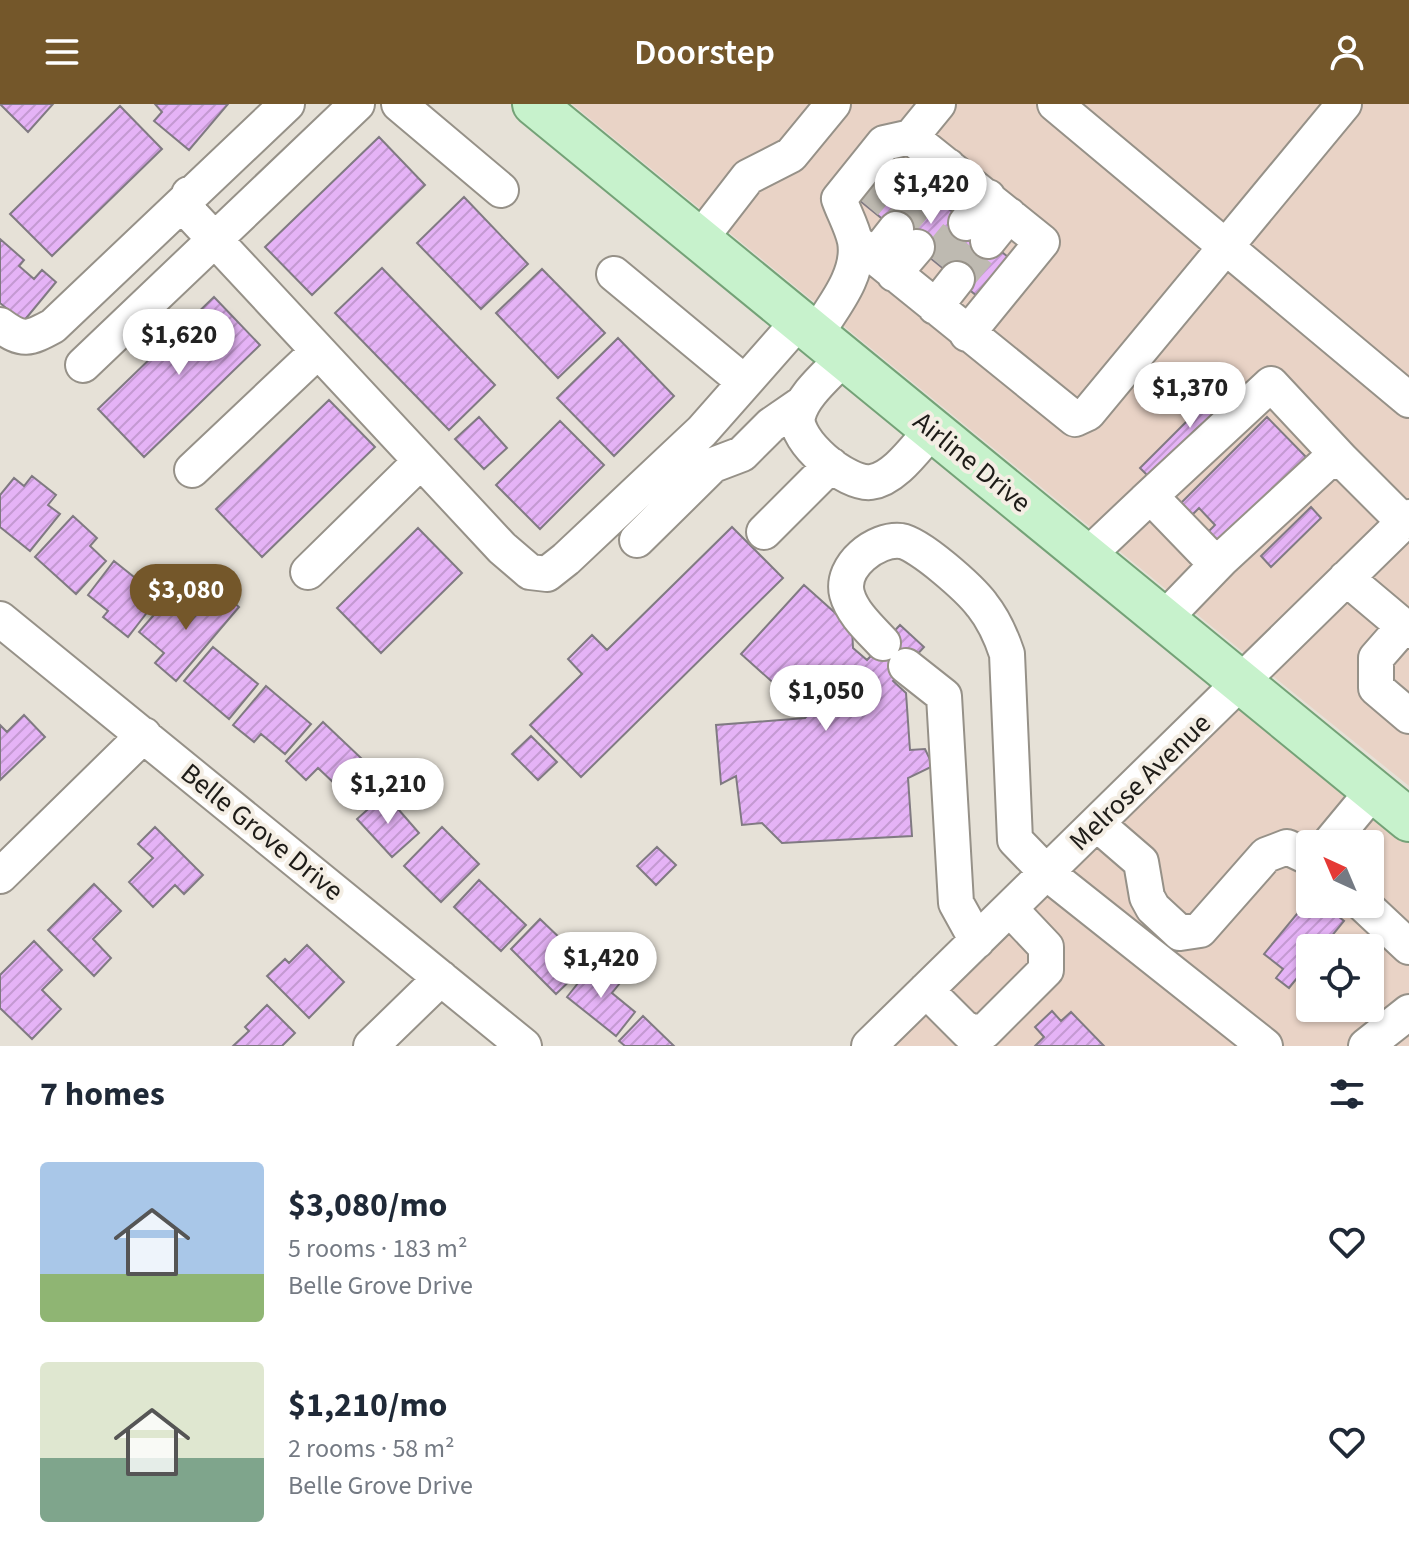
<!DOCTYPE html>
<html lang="en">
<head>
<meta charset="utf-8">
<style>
	:root { --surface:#fff; --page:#f2f2f3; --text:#1f2937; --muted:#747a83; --accent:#74572a }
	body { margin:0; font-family:"Source Sans 3",sans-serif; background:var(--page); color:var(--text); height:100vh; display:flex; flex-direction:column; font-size:30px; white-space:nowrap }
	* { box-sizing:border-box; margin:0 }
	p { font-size:26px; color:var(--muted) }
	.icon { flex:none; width:44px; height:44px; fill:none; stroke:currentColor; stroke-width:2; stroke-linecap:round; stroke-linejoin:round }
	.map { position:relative; height:942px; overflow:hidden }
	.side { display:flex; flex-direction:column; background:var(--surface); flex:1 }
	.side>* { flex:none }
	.needle { width:52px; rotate:316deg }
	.fabs { position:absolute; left:1296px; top:726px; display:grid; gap:16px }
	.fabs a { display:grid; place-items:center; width:88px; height:88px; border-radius:8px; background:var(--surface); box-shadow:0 2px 6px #0004; font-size:40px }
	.price { position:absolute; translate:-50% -68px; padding:0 18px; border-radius:28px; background:#fff; color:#222; font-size:26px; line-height:52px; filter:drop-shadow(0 2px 4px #0008) }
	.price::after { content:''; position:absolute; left:50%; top:48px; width:24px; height:18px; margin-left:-12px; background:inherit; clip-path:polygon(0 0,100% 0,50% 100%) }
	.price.selected { background:var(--accent); color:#fff }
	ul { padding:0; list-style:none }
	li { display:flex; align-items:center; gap:24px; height:200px; padding:0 40px }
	li span { display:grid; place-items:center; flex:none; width:224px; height:160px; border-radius:8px; color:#555 }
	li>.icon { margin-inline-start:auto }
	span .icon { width:96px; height:96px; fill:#fffc; stroke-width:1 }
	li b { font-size:34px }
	h2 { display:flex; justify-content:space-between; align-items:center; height:96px; padding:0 40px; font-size:34px }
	header { display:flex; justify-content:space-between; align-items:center; height:104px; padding:0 40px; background:var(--accent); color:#fff; font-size:36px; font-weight:600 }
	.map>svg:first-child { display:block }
	.commercial { fill:#e9d3c6; fill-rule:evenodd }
	.building { fill:url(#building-hatch); stroke:#807a82; stroke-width:2 }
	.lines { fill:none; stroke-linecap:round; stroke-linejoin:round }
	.minor-tunnel { stroke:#bebab1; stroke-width:34; stroke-dasharray:34 17; stroke-linecap:butt }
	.minor-casing { stroke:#969188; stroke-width:38 }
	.major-casing { stroke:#74a277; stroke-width:46 }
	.minor { stroke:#fff; stroke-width:34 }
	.major { stroke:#c7f2cc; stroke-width:42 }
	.labels { text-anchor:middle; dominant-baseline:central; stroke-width:8; stroke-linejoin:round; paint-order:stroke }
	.street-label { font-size:28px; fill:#1e1c18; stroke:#f4eee4 }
</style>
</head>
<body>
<header><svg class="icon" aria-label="menu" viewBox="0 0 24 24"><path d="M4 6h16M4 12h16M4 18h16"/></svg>Doorstep<svg class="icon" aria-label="person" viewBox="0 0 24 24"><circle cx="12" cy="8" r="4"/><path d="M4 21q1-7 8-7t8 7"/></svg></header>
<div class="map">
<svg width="1409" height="942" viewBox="0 0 1409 942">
	<defs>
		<pattern id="building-hatch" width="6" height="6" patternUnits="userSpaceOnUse" patternTransform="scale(2)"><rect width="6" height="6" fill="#e5b3f6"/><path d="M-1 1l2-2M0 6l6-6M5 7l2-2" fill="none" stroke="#c499d2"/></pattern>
	</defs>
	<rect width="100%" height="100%" fill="#e6e1d7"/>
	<path class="commercial" d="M572,0H1409V682L1248,552Z
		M1244,596L1409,734V942H884ZM1310,740H1370V800H1310ZM1310,844H1370V904H1310Z"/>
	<path class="building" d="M0,0H53L28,28Z
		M155,0H228L189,46L154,17L162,8Z
		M120,2L162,45L52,152L10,110Z
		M379,33L425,81L312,191L265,143Z
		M885,53L1008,153L977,192L853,91Z
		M464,93L528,160L481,205L417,139Z
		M0,135L24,156L19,162L34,175L42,166L56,178L23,218L0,199Z
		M382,164L495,281L449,326L335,209Z
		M542,165L605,229L558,274L496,209Z
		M214,193L260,241L144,353L98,305Z
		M618,234L674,292L614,352L557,294Z
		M1229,275L1240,287L1152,376L1140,364Z
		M329,296L375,343L262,453L216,405Z
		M479,313L507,344L484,365L455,335Z
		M1267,313L1307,354L1218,442L1207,429L1215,421L1199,404L1189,414L1177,403Z
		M560,317L604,361L540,425L496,381Z
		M32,372L56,391L48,401L60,410L30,447L0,423V391L14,374L24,382Z
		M1311,403L1321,414L1271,463L1261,452Z
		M73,412L97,434L90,442L106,457L76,490L35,453Z
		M732,423L783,474L581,673L530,621L582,570L568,555L592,531L607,546Z
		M418,424L462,469L381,549L337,504Z
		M114,457L159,493L128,533L103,513L108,507L88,491Z
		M804,481L852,524L853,544L867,556L900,521L924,543L893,577L906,589L910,646L925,645L933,662L908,674L912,732L782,739L762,719L742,721L736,672L721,680L716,621L805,614L811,608L802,591L788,592L741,550Z
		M218,485L239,503L176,577L155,559L164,549L139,528L166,497L190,518Z
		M213,543L258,580L229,615L184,577Z
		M266,582L311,620L285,650L261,630L254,638L233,621Z
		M24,611L45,633L0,676V621L7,628Z
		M323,618L361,654L336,681L318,664L306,676L286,657Z
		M531,632L557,658L538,676L512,650Z
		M385,690L419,729L392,753L357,715Z
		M155,723L203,771L184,790L175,781L153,803L129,778L153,754L138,740Z
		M442,723L479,760L441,798L404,762Z
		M657,743L676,761L656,781L637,762Z
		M479,776L526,821L501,847L454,803Z
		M94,780L121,807L93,835L111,854L94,872L48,826Z
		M1310,794V800H1323L1344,817L1322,844H1310V858L1289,884L1276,874L1283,865L1264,850Z
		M540,815L565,839L559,844L581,866L556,890L511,845Z
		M34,837L62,866L42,886L61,905L32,935L0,904V871Z
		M307,841L344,878L309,914L267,872L285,855L289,859Z
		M594,859L620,879L612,889L635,908L616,932L567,893Z
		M267,901L295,929L282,942H233L249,927L245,923Z
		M1052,907L1061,917L1071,908L1104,942H1035L1044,933L1035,923Z
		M643,912L674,942H625L619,937Z"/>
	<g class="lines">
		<path class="minor-tunnel" d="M865,100L897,62
			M896,125L927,87
			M935,157L966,119
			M957,175L988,137"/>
		<defs>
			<path id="minor" d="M399,0L501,86
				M1055,0L1409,296
				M911,33L1042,138L967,230
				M927,87L948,62
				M189,90V108L502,444L530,468L547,470L566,455L702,327L799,217
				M966,119L988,93
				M700,135L748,73L791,51L833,0
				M855,137L1075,315L1088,309L1344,0
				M988,137L1009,111
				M874,153L896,125
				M614,170L743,277
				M894,170L917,143
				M935,203L957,175
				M0,221C23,238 29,235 53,222L287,0
				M816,230C832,204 861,171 855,137C852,123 844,109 839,95L884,39L911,33L938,0
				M844,253C829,270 803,290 798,312C793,337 847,381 871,378C895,375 917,342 932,326
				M83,261L357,0
				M192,366L318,247
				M1145,397L1271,280L1342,356
				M764,428L831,361
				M637,436L713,361L742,350L771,321L803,299
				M1087,452L1145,397L1159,401L1216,460
				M308,468L421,357
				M1346,474L1409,527
				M0,515L524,942
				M1164,515L1222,455L1326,359L1342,356L1404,418
				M1404,522L1376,554V584L1409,612
				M883,539C870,525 852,509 847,490C840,462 876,434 901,437C920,440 970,485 982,501C994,516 1001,532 1007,550L1015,736L1047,769L1265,942
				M906,562L944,592L956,799L977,837
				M1097,720L1141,758L1147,793L1153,804L1180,829L1200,826L1266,751L1287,743L1310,754
				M1329,740L1373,687
				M0,772L144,631
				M1363,800L1409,843
				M926,886L968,928L985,927L1046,866V843L1010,805
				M371,942L441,874
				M869,942L1409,413
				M1366,942L1409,908"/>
			<path id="major" d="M534,0L1409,716"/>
		</defs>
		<use href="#minor" class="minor-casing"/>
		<use href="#major" class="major-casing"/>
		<use href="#minor" class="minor"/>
		<use href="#major" class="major"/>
	</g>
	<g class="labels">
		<g class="street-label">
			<text transform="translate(972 358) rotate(39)">Airline Drive</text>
			<text transform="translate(1140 678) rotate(-44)">Melrose Avenue</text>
			<text transform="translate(262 728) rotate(39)">Belle Grove Drive</text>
		</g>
	</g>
</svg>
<div class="fabs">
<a><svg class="needle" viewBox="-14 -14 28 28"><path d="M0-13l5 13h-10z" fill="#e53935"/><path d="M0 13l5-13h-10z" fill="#747a83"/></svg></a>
<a><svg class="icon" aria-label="locate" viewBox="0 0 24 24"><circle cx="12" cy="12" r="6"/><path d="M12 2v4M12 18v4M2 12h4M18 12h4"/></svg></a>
</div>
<b class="price" style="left:931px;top:122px">$1,420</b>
<b class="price" style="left:179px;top:273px">$1,620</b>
<b class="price" style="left:1190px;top:326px">$1,370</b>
<b class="price selected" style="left:186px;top:528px">$3,080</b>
<b class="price" style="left:826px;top:629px">$1,050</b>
<b class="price" style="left:388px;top:722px">$1,210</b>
<b class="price" style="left:601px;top:896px">$1,420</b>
</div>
<section class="side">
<h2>7 homes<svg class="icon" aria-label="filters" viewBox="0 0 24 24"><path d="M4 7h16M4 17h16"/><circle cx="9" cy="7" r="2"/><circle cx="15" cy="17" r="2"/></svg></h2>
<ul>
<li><span style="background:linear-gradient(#a9c7e8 70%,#8fb573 0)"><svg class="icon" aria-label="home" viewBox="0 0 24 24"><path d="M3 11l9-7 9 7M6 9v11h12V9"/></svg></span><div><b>$3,080/mo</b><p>5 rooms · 183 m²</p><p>Belle Grove Drive</p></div><svg class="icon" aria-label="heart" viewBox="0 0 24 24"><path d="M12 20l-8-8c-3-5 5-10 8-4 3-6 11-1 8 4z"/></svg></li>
<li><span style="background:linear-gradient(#dfe7d0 60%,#7fa58c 0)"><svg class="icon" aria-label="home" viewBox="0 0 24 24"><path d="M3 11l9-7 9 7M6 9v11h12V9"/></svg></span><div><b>$1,210/mo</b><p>2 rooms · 58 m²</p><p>Belle Grove Drive</p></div><svg class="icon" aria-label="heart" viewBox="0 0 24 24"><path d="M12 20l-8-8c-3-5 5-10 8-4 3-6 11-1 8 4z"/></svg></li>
</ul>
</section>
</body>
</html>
